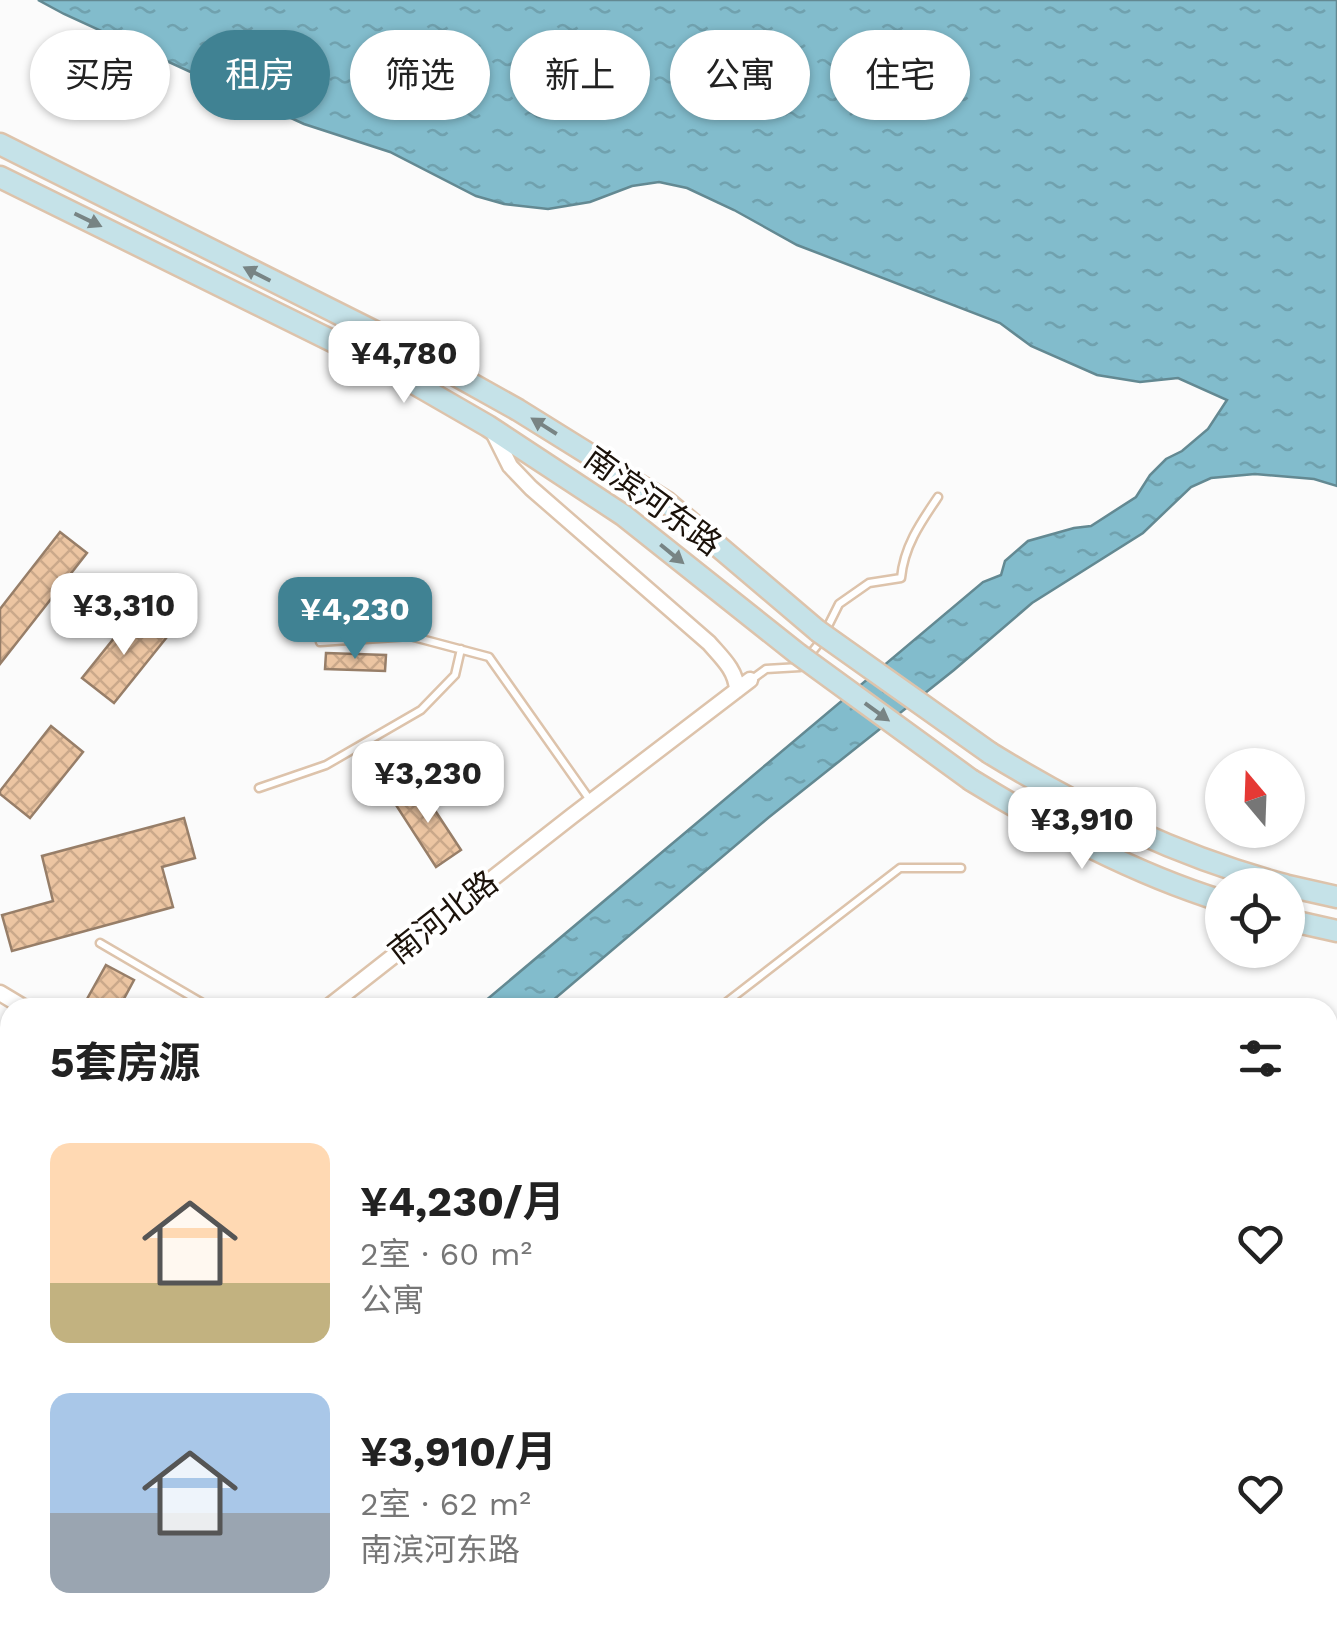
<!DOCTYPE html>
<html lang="zh">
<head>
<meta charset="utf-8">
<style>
	:root { --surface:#fff; --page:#f6f6f6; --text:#222; --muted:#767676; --accent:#408293 }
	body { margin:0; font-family:"Work Sans","Noto Sans SC",sans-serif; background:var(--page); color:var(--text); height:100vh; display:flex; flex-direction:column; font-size:38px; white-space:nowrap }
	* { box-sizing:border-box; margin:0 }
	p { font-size:32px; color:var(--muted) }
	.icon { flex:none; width:55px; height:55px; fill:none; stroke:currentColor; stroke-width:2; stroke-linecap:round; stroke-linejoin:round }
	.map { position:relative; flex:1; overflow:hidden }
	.sheet { position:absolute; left:0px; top:998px; width:1338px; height:642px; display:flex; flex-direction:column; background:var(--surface); border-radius:30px 30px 0 0; box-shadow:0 2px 8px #0004 }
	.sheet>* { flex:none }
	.guide { position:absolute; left:30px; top:30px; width:1278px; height:90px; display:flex; gap:20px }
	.needle { width:65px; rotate:341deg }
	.fabs { position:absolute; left:1205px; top:748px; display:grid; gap:20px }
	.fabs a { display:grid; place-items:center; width:100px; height:100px; border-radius:50%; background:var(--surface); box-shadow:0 2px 8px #0004; font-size:50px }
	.price { position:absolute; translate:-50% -85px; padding:0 22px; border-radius:20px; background:#fff; color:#222; font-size:32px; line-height:65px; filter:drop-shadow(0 2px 5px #0008) }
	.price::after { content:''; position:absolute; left:50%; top:60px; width:30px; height:22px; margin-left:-15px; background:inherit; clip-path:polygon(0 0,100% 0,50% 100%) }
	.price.current { background:var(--accent); color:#fff }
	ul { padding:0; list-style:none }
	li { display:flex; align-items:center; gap:30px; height:250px; padding:0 50px }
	li span { display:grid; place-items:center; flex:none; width:280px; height:200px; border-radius:20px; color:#555 }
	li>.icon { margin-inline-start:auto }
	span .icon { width:120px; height:120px; fill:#fffc; stroke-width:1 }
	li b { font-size:42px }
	h2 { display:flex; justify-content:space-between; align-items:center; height:120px; padding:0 50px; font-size:42px }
	.tag { padding:0 35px; border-radius:45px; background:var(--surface); box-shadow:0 2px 8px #0004; font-size:35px; line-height:90px }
	.tag.current { background:var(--accent); color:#fff }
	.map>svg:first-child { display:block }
	.water { fill:url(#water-ripples); stroke:#638992; stroke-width:2.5 }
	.building { fill:url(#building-cross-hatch); stroke:#977e68; stroke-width:2.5 }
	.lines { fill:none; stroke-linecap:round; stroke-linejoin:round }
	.lane-casing { stroke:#ddc3ab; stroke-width:11 }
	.street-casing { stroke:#ddc3ab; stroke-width:19 }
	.secondary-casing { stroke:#ddc3ab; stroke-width:25 }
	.highway-casing { stroke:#326c78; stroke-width:30 }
	.lane { stroke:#fff; stroke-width:6 }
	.street { stroke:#fff; stroke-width:14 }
	.secondary { stroke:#c5e2e8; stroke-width:20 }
	.highway { stroke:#3e9db4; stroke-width:25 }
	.secondary-bridge-casing { stroke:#ddc3ab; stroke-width:25; stroke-linecap:butt }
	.highway-bridge-casing { stroke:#326c78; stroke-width:30; stroke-linecap:butt }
	.secondary-bridge { stroke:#c5e2e8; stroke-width:20 }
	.highway-bridge { stroke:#3e9db4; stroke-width:25 }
	.oneway { fill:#788484 }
	.labels { text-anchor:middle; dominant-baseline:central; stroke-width:8; stroke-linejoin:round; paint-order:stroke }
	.street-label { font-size:32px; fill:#1b120a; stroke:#fff }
</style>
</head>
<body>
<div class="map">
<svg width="1337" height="1639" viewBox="0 0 1337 1639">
	<defs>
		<pattern id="water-ripples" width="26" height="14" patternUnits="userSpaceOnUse" patternTransform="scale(2.5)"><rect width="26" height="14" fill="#82bccc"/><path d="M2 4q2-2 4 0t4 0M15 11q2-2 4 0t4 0" fill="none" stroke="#70a1ae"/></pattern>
		<pattern id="building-cross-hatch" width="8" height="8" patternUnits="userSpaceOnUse" patternTransform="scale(2.5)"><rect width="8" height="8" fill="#ecc5a2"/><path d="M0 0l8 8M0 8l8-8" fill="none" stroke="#caa88a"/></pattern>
	</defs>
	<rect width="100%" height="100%" fill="#fbfbfb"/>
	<path class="water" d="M38,0H1337V486L1314,479L1255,474L1211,478L1191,487L1143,533L1032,603L954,670L768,818L545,1007H478L983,582L1001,575L1005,561L1028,541L1074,528L1091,526L1136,497L1150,475L1166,459L1182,451L1208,429L1227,400L1178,378L1140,382L1097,375L1031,346L1000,323L797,245L734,210L687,188L659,182L632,186L590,202L548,209L504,204L476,196L390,152L304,124L64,14Z"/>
	<path class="building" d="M60,532L87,553L0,664V609Z
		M135,612L167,637L114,703L82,678Z
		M326,653L386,655L385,671L325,669Z
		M51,726L83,752L30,818L0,794V791Z
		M419,786L461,850L436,867L394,802Z
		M184,818L195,858L162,867L173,907L12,951L2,915L53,901L42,856Z
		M106,965L134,980L119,1008H82Z"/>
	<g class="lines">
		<defs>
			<path id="lane" d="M320,642L410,636L489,657L590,800
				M751,680L766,669L800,667L820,642L839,604L869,583L901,578C904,546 921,522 938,497
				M259,788L326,765L421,710L455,675L461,649
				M100,943L211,1008
				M719,1008L900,868H961
				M1328,1534L1337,1548
				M1122,1639L1135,1630"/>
			<path id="street" d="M492,430L510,466L531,488L709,643C722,658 736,670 737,690
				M0,993L25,1008
				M327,1008L572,816L750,680
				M0,1157L10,1164"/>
			<path id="secondary" d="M0,144L407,348L518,410L666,502L818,631
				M0,177L391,370L488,426L623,515L798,654
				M990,753C1083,810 1179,857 1285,885
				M971,780C1051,829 1133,873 1222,901
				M1288,886L1337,897
				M1288,920L1337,931
				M0,1514L10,1505"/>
			<path id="highway" d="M0,1081L10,1086
				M0,1103L10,1109
				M0,1229L10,1235
				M1328,1394L1337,1398
				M1328,1425L1337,1428
				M519,1630L520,1639
				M627,1630L643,1639
				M675,1630L690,1639
				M863,1630L880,1639
				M891,1630L906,1639
				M933,1630L948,1639
				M558,1639L563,1630"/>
		</defs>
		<use href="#lane" class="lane-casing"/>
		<use href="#street" class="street-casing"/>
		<use href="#secondary" class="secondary-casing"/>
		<use href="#highway" class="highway-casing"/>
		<use href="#lane" class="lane"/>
		<use href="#street" class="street"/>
		<use href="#secondary" class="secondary"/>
		<use href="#highway" class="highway"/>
		<defs>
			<path id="secondary-bridge" d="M818,631L990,753
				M798,654L971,780"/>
			<path id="highway-bridge" d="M0,1266L10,1272"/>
		</defs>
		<use href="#secondary-bridge" class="secondary-bridge-casing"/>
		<use href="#highway-bridge" class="highway-bridge-casing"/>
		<use href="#secondary-bridge" class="secondary-bridge"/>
		<use href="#highway-bridge" class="highway-bridge"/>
	</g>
	<defs><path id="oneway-solid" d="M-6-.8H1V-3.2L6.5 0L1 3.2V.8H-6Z" transform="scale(2.5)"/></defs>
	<g class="oneway">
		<use href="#oneway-solid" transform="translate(88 220) rotate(26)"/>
		<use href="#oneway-solid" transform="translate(257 274) rotate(-153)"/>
		<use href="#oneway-solid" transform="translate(544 426) rotate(-148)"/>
		<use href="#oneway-solid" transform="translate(672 554) rotate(39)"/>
		<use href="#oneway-solid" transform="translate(877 712) rotate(36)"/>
	</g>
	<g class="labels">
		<g class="street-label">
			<text transform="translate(653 501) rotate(36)">南滨河东路</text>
			<text transform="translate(443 917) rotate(-38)">南河北路</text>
		</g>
	</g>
</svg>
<div class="fabs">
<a><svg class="needle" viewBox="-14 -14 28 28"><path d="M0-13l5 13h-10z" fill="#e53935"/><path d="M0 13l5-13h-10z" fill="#767676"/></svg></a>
<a><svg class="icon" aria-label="locate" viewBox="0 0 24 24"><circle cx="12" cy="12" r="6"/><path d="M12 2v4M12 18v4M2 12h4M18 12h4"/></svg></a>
</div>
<b class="price" style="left:404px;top:406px">¥4,780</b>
<b class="price" style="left:124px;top:658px">¥3,310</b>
<b class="price current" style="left:355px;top:662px">¥4,230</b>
<b class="price" style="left:428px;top:826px">¥3,230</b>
<b class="price" style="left:1082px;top:872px">¥3,910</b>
<div class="guide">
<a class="tag">买房</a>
<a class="tag current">租房</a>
<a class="tag">筛选</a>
<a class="tag">新上</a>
<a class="tag">公寓</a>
<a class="tag">住宅</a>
</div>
<section class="sheet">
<h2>5套房源<svg class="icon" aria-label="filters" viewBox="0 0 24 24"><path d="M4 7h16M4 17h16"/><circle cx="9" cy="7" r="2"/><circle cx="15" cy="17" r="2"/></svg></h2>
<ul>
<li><span style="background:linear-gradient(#ffd9b3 70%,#c2b280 0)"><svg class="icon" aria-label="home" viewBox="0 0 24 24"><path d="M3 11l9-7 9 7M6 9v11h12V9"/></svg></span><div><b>¥4,230/月</b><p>2室 · 60 m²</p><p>公寓</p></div><svg class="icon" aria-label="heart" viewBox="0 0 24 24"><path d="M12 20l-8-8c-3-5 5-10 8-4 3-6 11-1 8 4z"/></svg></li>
<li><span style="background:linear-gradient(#a9c7e8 60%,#9aa5b1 0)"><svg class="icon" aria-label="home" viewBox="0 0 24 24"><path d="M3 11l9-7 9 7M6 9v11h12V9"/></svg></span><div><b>¥3,910/月</b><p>2室 · 62 m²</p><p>南滨河东路</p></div><svg class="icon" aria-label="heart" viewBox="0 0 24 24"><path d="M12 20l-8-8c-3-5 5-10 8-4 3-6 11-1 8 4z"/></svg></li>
</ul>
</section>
</div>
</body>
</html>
